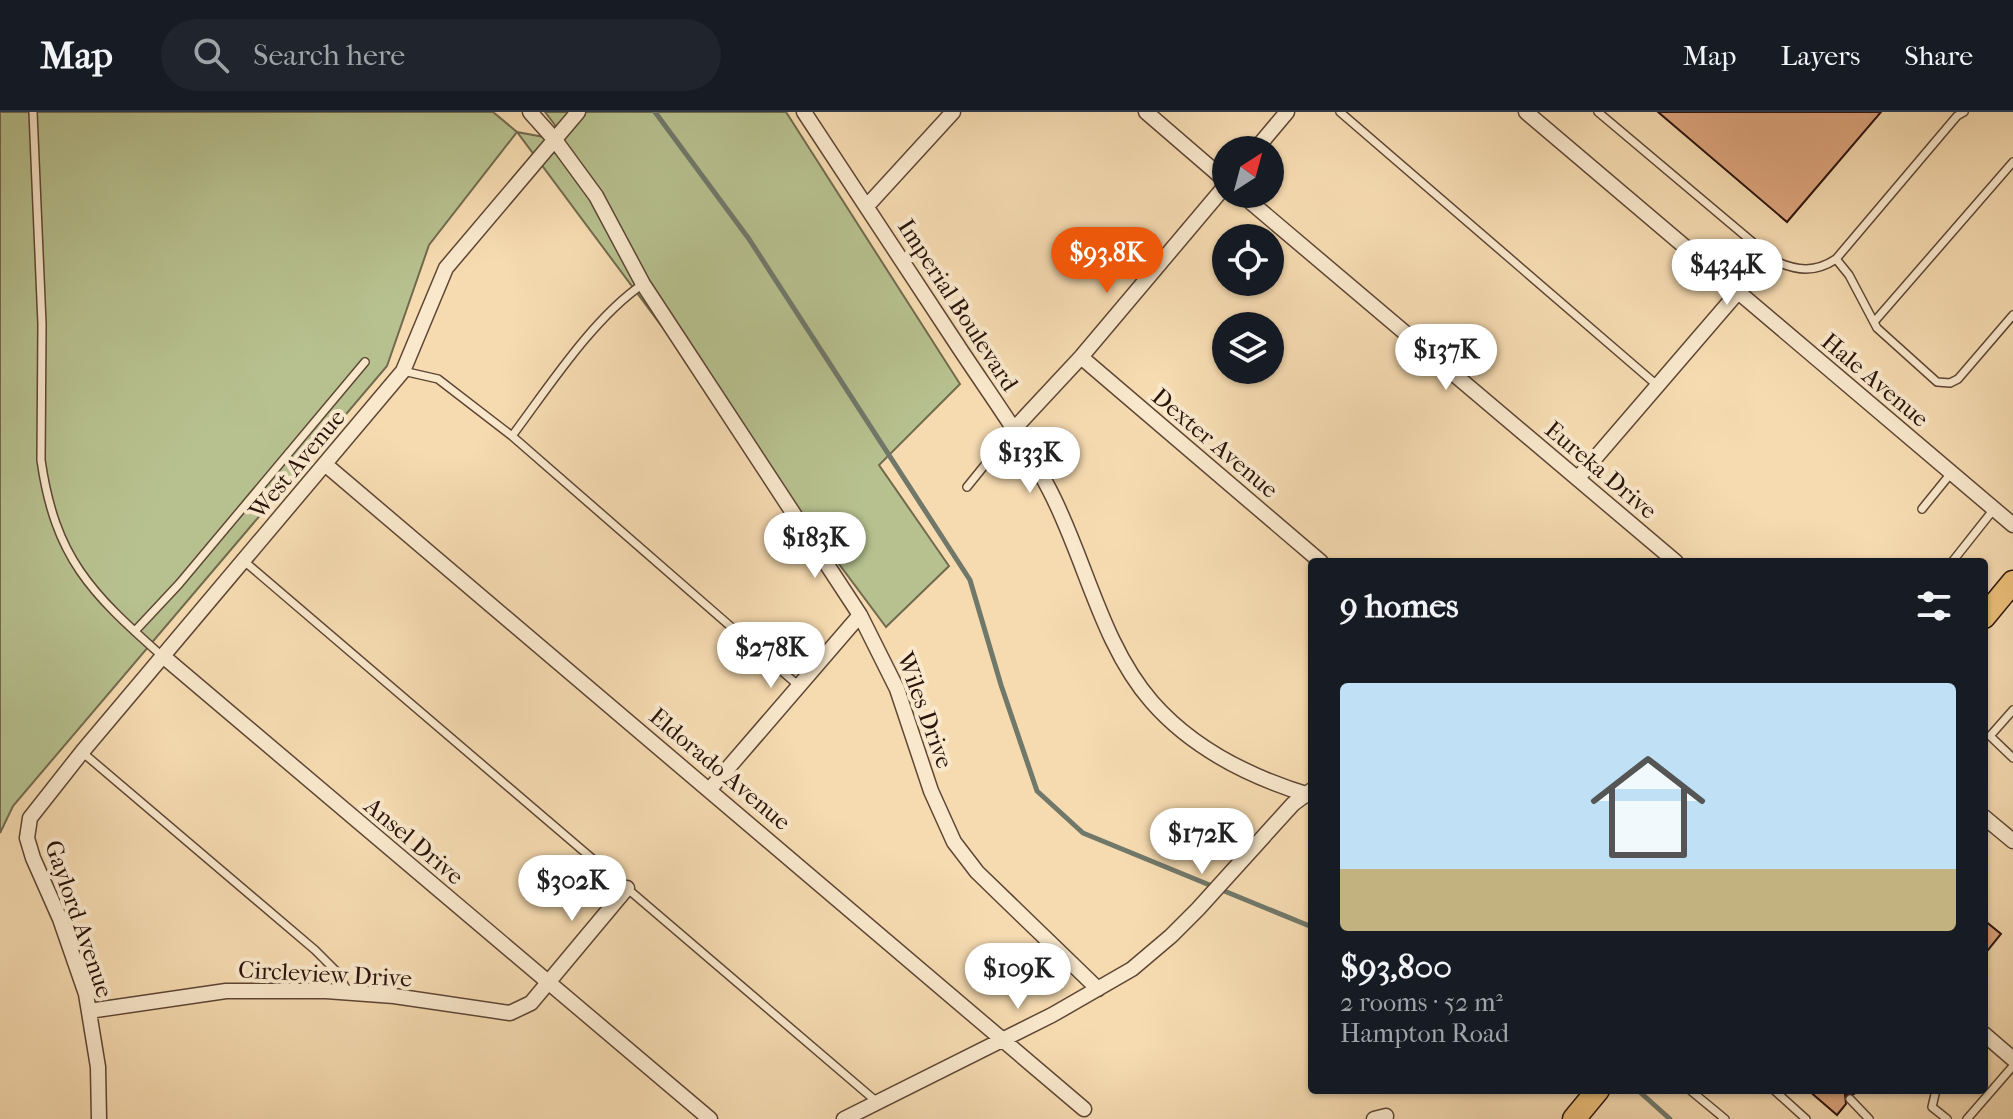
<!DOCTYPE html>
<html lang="en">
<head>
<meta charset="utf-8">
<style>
	:root { --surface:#171b24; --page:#20242c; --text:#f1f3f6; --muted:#9ea1a6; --line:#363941; --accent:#ea580c }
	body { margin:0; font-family:"IM FELL French Canon",serif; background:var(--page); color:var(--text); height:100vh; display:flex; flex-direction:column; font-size:30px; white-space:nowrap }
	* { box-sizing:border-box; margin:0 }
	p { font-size:26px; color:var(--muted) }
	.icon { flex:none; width:44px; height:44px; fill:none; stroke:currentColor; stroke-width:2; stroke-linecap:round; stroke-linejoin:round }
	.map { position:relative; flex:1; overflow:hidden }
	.details { position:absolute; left:1308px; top:446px; width:680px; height:536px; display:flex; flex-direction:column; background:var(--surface); border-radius:8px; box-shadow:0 2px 6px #0004 }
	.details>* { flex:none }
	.needle { width:52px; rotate:36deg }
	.buttons { position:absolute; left:1212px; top:24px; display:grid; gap:16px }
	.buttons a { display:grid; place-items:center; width:72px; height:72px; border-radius:50%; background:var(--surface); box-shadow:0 2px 6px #0004; font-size:40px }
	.price { position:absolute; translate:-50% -68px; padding:0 18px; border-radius:28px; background:#fff; color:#222; font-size:26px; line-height:52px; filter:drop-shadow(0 2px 4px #0008) }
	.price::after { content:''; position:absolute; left:50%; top:48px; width:24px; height:18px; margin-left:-12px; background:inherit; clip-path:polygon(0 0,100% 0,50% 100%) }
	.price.current { background:var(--accent); color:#fff }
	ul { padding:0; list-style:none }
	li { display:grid; align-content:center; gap:16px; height:424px; padding:0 32px }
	li span { display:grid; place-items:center; height:248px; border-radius:8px; color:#555 }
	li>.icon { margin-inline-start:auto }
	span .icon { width:144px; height:144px; fill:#fffc; stroke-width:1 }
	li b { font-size:34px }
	h2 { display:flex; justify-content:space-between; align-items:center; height:96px; padding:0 32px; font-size:34px }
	header { display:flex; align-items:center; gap:48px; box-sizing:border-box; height:112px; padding:0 40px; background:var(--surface); border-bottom:2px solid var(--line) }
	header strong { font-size:38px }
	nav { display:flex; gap:44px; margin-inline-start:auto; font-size:28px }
	.search { width:560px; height:72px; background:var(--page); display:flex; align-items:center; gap:20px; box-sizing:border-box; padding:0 28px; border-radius:44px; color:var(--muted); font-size:30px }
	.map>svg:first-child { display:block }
	.green { fill:#b7c18f; stroke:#726a4e; stroke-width:2 }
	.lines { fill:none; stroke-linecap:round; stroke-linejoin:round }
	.stream { stroke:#70786a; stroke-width:5 }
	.building { fill:#dda57e; stroke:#2c140c; stroke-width:2 }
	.lane-casing { stroke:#5e4635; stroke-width:10 }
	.street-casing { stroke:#5e4635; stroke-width:17 }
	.primary-casing { stroke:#2c140c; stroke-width:25 }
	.lane { stroke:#f9e8cc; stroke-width:7 }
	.street { stroke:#f9e8cc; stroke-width:14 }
	.primary { stroke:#ebbe78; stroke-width:22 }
	.labels { text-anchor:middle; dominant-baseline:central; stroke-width:8; stroke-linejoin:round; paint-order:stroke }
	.street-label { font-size:24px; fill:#2c140c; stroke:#f9e8cc }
</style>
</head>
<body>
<header>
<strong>Map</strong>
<div class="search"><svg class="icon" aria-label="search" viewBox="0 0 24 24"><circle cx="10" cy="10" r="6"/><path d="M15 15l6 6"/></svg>Search here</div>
<nav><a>Map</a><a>Layers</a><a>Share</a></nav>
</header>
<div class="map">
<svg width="2013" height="1007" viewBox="0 0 2013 1007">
	<rect width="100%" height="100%" fill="#f6dbb1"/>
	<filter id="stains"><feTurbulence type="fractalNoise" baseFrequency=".0025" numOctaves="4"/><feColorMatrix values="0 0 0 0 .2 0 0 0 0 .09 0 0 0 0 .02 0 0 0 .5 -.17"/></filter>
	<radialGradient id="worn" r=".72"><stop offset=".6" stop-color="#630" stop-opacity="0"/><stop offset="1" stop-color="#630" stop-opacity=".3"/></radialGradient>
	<path class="green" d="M0,0H493L517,20L555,27V13L545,0H786L960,272L879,353L949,454L886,515L517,20L429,133L387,254L13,694L0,721Z"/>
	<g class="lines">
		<path class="stream" d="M655,0L749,127L970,468L1001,573L1037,679L1083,721L1312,815
			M1641,981L1670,1007"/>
	</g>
	<path class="building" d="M1658,0H1881L1787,110Z
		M1984,808L2001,822L1984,843Z
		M1808,978H1858L1854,982L1845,983L1846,992L1837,1003Z"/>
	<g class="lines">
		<defs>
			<path id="lane" d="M33,0L42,212L41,348C55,446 91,481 162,544
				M1340,0L1658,274
				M1598,0L1775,149C1797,159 1815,161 1836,147L1957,4L1964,0
				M1836,147L1849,163L1877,216L1937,270L1950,271L1958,267L2013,203
				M1874,210L2013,50
				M403,259L438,267L512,324L799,574
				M512,324C548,276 593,206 643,172
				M967,375L1014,317
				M1922,397L1952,360
				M244,449L877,990
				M1952,450L1994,397
				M135,519L179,472L365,250
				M2013,598L1990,624L2013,646
				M82,640L315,838L337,860L348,880
				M1690,978L1725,1007
				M1774,978L1806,1007
				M1936,978L1932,995L1947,1007
				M1850,987L1869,1007
				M1967,1007L2013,954"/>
			<path id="street" d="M530,0L555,28L596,84L643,172L860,503L897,577L931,679L954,730L977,760L1098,877
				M804,0C855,78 906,156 958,234C989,281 1023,327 1049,377C1085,445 1101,532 1152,590C1194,638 1252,666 1312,684
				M1146,0L1226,69
				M1526,0L2013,413
				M1255,38L1287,0
				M1241,82L1676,450
				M867,94L953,0
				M1081,245L1321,450
				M1014,317L1081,245L1226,73
				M326,353L1084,997
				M1578,366L1738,180
				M164,545L710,1007
				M710,677L860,503
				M1984,705L2013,729
				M89,899L226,879H326L394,884L510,901L531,891L627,776
				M1984,922L2013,947
				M99,1007L98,955L86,882L60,807L33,746L27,726L30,706L82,640L403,259L446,156L578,0
				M844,1007L1052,903L1132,857L1171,824L1198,797L1293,692L1312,678
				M1374,1007L1386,1004"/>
			<path id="primary" d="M1984,505L2013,470
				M1574,1007L1598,978"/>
		</defs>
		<use href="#lane" class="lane-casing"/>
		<use href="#street" class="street-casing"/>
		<use href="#primary" class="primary-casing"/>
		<use href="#lane" class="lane"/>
		<use href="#street" class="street"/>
		<use href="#primary" class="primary"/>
	</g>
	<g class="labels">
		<g class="street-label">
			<text transform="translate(958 193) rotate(57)">Imperial Boulevard</text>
			<text transform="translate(1875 268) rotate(40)">Hale Avenue</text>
			<text transform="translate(1215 331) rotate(40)">Dexter Avenue</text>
			<text transform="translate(297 352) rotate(-50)">West Avenue</text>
			<text transform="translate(1601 358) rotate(40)">Eureka Drive</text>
			<text transform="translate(925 598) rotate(70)">Wiles Drive</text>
			<text transform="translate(720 657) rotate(40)">Eldorado Avenue</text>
			<text transform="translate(414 729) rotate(40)">Ansel Drive</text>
			<text transform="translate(79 807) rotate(71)">Gaylord Avenue</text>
			<text transform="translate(325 862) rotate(3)">Circleview Drive</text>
		</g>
	</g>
	<rect width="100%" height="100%" filter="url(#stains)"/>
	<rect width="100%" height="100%" fill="url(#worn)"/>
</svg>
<div class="buttons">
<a><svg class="needle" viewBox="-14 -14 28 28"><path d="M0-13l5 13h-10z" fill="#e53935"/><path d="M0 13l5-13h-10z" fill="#9ea1a6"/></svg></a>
<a><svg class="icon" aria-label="locate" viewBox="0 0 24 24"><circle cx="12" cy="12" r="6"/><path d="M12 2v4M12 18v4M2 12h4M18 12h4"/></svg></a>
<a><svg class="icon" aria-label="layers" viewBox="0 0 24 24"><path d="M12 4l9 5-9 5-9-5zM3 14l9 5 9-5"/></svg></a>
</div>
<b class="price current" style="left:1107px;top:183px">$93.8K</b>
<b class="price" style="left:1727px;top:195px">$434K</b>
<b class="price" style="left:1446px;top:280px">$137K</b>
<b class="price" style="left:1030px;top:383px">$133K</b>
<b class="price" style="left:815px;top:468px">$183K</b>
<b class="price" style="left:771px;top:578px">$278K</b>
<b class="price" style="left:1202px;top:764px">$172K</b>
<b class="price" style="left:572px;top:811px">$302K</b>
<b class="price" style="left:1018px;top:899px">$109K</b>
<section class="details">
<h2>9 homes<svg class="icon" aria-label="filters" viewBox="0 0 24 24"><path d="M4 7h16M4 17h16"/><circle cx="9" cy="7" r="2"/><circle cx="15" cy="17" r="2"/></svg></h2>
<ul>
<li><span style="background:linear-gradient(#bfe0f5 75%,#c2b280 0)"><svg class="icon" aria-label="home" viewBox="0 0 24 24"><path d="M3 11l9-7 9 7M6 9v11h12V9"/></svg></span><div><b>$93,800</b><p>2 rooms · 52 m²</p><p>Hampton Road</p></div></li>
</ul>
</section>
</div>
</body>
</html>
